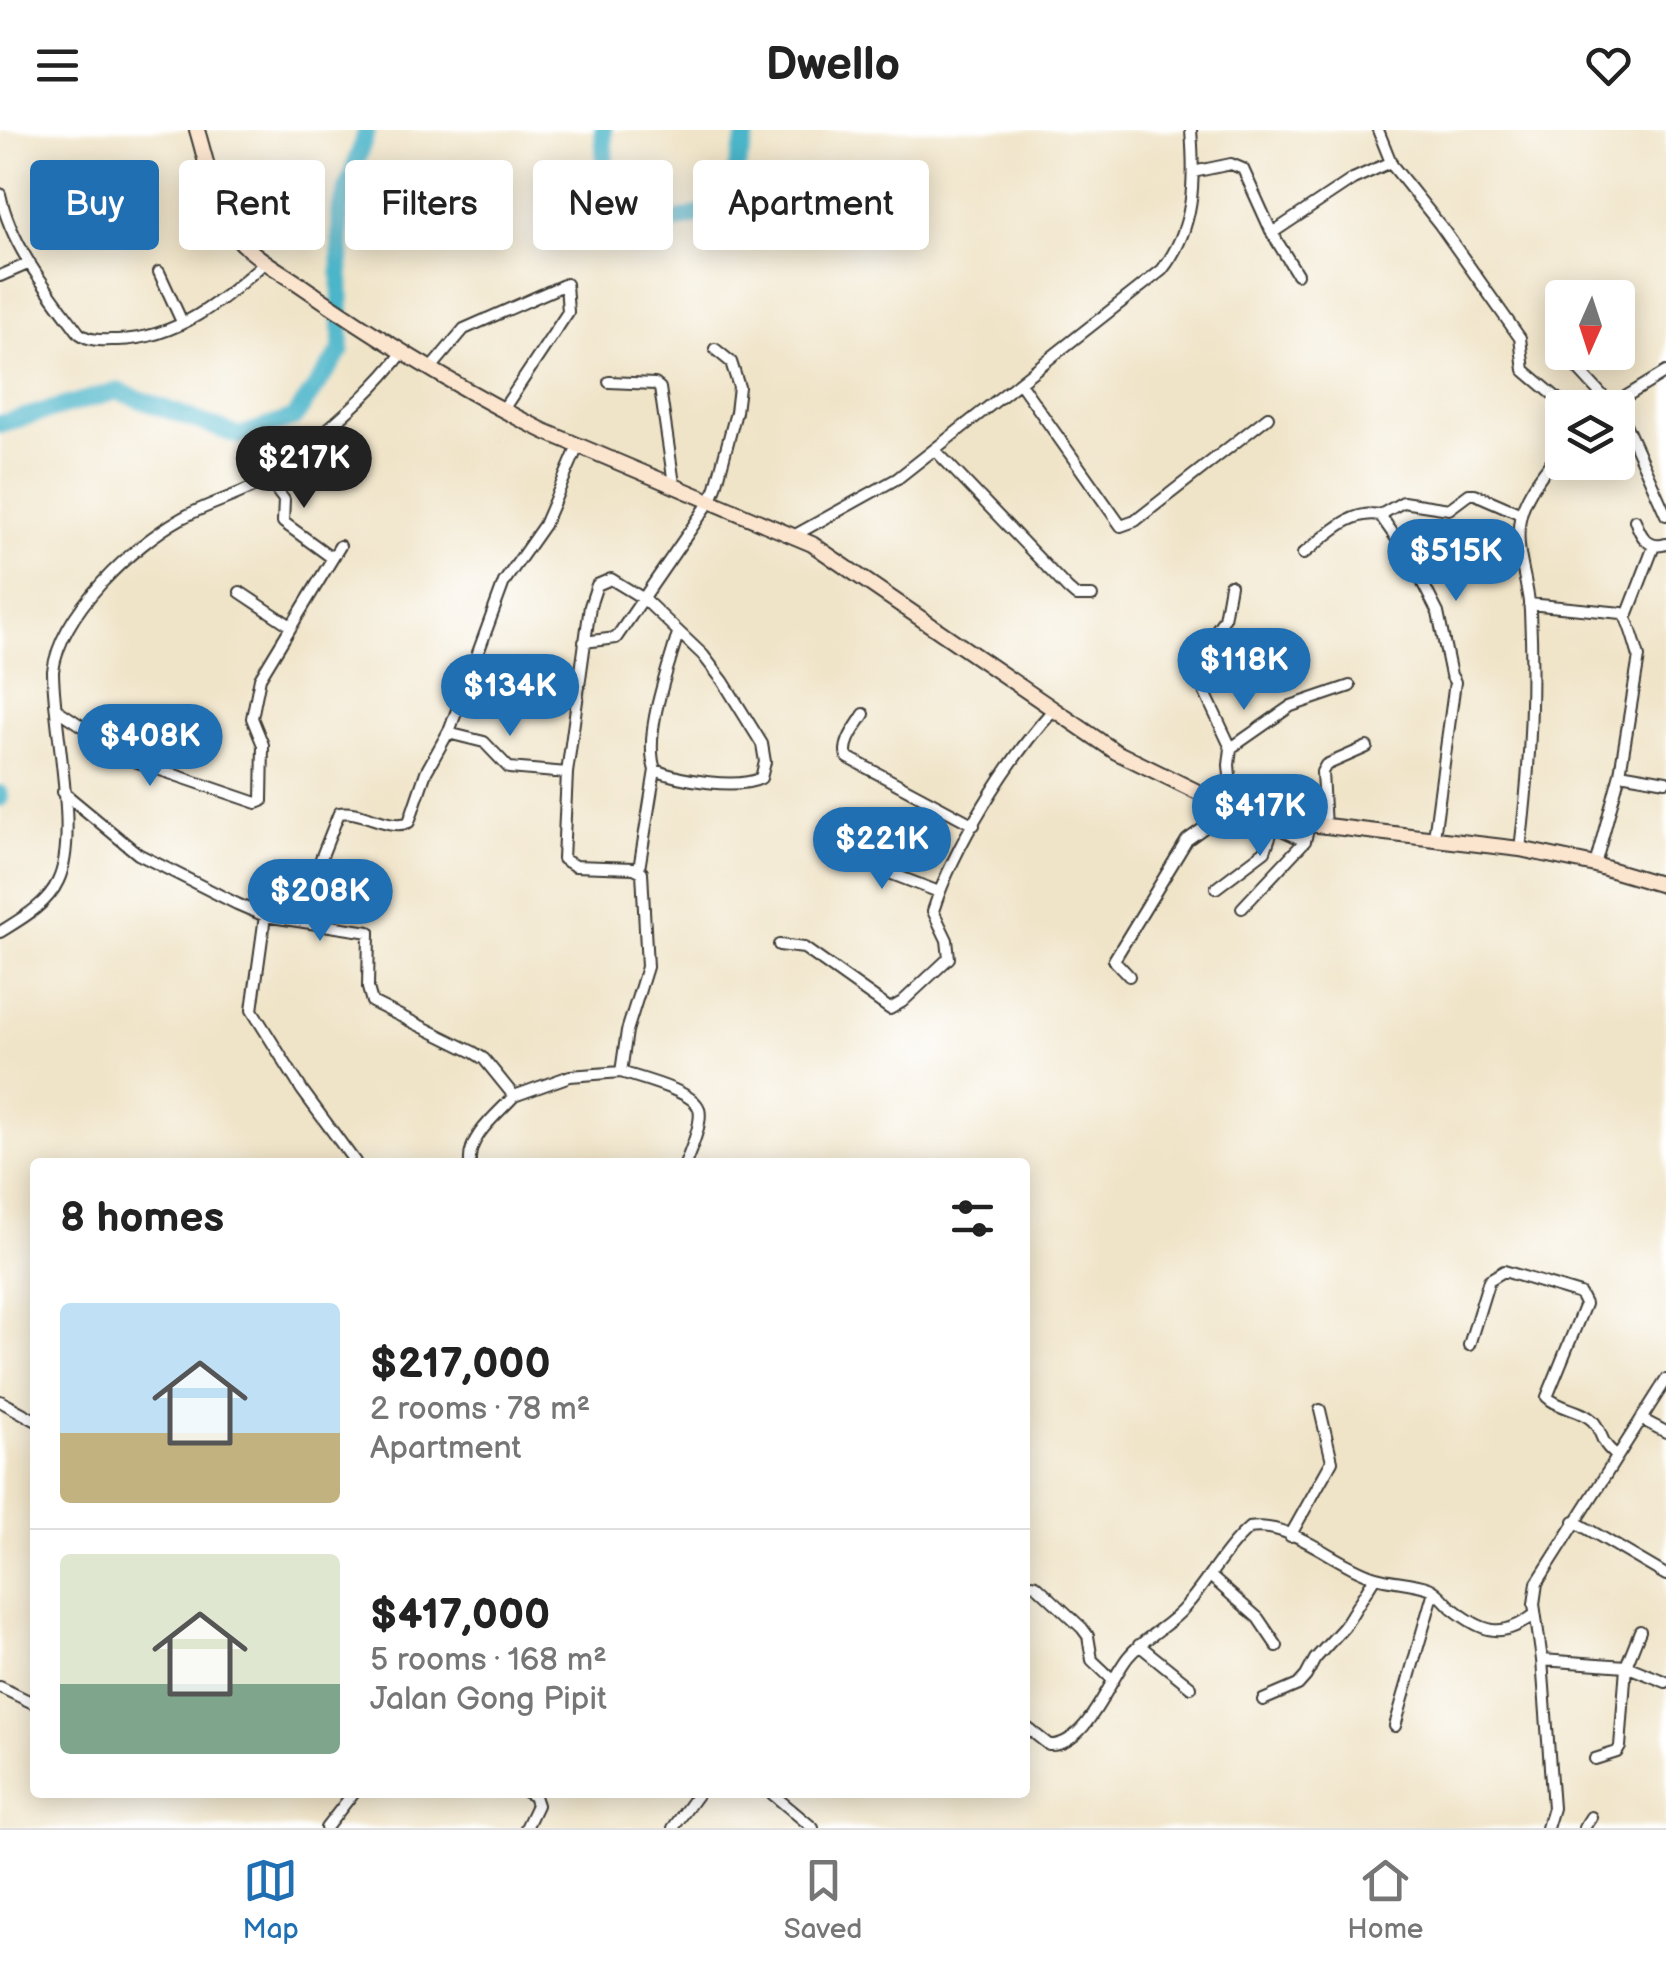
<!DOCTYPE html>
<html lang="en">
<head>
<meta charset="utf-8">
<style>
	:root { --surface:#fff; --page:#f6f6f6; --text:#222; --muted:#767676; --line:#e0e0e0; --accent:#1f6fb2 }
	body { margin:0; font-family:"Balsamiq Sans",sans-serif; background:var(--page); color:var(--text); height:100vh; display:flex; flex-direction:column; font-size:38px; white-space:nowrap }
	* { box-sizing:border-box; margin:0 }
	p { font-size:32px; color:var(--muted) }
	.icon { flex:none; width:55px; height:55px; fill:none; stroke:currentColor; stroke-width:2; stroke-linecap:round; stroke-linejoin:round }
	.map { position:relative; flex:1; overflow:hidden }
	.side { position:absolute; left:30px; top:1028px; width:1000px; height:640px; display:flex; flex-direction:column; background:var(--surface); border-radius:10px; box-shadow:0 5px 25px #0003 }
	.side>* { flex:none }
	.banner { position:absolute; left:30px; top:30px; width:1000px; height:90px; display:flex; gap:20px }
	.needle { width:65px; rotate:183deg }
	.tools { position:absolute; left:1545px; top:150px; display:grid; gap:20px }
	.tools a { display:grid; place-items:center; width:90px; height:90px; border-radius:10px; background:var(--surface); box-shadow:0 5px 25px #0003; font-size:50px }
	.price { position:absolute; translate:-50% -85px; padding:0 22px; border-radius:35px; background:var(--accent); color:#fff; font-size:32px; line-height:65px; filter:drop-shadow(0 2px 5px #0008) }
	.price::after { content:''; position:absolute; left:50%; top:60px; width:30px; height:22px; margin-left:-15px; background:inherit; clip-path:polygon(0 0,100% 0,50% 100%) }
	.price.on { background:#222; color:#fff }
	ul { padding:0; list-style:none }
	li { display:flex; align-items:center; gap:30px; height:250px; padding:0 30px }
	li+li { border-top:2px solid var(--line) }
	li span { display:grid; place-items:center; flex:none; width:280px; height:200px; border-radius:10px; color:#555 }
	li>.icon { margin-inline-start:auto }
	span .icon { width:120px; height:120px; fill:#fffc; stroke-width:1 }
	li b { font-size:42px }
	h2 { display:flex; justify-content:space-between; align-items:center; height:120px; padding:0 30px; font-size:42px }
	.chip { padding:0 35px; border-radius:10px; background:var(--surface); box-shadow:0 5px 25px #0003; font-size:35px; line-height:90px }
	.chip.on { background:var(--accent); color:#fff }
	header { display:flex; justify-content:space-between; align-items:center; height:130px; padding:0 30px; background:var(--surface); font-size:45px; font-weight:800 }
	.tab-bar { display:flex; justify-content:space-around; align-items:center; height:140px; border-top:2px solid var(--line); background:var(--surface); font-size:28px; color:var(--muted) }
	.tab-bar a { display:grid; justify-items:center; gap:5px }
	.tab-bar .on { color:var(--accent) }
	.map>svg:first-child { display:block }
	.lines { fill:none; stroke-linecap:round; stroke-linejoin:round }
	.river { stroke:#4bb5c9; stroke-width:18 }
	.minor-casing { stroke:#3c3a36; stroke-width:14 }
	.secondary-casing { stroke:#3c3a36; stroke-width:18 }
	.minor { stroke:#fff; stroke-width:10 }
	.secondary { stroke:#fce5cf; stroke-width:14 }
</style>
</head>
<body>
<header><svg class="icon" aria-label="menu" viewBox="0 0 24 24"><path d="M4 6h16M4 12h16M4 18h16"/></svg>Dwello<svg class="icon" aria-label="heart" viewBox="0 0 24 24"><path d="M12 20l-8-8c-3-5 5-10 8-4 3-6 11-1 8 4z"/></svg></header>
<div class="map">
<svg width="1666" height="1698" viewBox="0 0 1666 1698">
	<rect width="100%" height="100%" fill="#fff"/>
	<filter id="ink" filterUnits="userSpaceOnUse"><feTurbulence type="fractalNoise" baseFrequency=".01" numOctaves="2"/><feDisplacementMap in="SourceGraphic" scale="20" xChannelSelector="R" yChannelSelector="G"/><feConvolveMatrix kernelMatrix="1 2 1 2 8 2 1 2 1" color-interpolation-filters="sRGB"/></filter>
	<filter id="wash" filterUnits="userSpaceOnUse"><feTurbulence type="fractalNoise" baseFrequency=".0048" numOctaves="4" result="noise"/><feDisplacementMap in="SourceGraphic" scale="40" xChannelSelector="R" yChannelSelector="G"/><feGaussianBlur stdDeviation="2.25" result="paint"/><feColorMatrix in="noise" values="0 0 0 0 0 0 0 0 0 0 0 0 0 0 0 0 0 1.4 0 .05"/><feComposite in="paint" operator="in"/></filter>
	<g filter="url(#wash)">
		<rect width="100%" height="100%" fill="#f0e4c8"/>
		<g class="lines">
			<path class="river" d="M603,0L605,36L638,77L670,92L709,82L732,53L748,0
				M0,294L117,261L239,306L294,288L341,221L340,80L367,0
				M0,664V668"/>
		</g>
	</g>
	<g filter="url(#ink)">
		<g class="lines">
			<defs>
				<path id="minor" d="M1378,0L1392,35L1440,95L1520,208L1524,240L1569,278
					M1193,42L1231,34L1243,39L1272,103L1297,144
					M0,64C11,116 48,161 79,203C90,212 104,210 117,210C177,209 224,170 266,131
					M1272,103L1353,49L1391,32
					M159,142L182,192
					M0,146L30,133
					M1566,226L1611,275
					M431,238L464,199L566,154L568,182L502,281
					M609,252L655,254L660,258L674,354
					M1020,253L1121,396L1135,391L1268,287
					M1607,278L1666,242
					M1618,278L1666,385
					M935,320L1068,459L1076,466H1092
					M268,349L284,370L283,392L331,427
					M1380,385L1403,372L1449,379L1469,364H1475L1521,384
					M1635,390C1640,405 1648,420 1666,414
					M795,405L898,348L1162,140C1195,98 1195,51 1191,0
					M1303,424C1326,407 1350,379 1380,385L1410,428L1438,483L1451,545L1455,552L1434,707
					M1230,455L1224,489L1192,535L1231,618
					M240,462L291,496
					M1529,474L1622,483C1628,487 1636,517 1639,527L1620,643L1595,735
					M1627,486L1654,416
					M584,512L616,508L711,370L716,357L736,282L739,257L731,232L715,219
					M56,579L134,631L257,673L262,671L263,615L252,588L260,548L340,416
					M864,584C857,596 842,613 847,627L974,695
					M448,603L484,612L509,638L567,643
					M1620,643L1666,651
					M63,662L138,724L237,774L265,786L369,802L368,858L372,872L473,922L484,929L514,966L570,946L621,942L627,901L647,837L642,742L634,738L575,736L563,729L567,643L590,476L597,455L611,449L644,469L703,525L723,551L762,614L765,632L761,648C738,660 679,650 655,640C643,603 668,540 678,503
					M1275,697L1305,711
					M1325,698L1322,642L1326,635L1367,617
					M1520,719C1530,639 1534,561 1530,481C1528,450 1514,421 1520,389C1525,362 1547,339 1562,317
					M840,724L939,762
					M639,739L655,640
					M1216,758L1265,721L1276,690
					M1242,778L1305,711L1309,695
					M265,786L252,880L302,960L355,1032
					M307,792L320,731L339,683C362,679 389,701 409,692L426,642L450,599L504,452L544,395L578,316
					M0,802C21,789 47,775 58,751C80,705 53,596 53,541C61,482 132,416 182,388C209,373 239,366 266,350C280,342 294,328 307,317C344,285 375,259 404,221
					M779,815L804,818L890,879L902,872L949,828L947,810L933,781C954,716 1007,631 1053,580
					M1129,846L1114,830L1187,710L1233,677L1229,635L1231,618L1291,576L1350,556
					M621,942C638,948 694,961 699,979C703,992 691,1019 686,1032
					M470,1032C468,1006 498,984 514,966
					M1469,1215L1489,1150L1504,1141L1580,1164L1585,1174L1547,1267C1559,1279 1581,1279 1593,1291C1604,1304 1598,1311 1617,1326
					M0,1271L35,1290
					M1641,1289L1666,1302
					M1574,1391L1666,1445
					M1290,1406L1332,1331L1320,1280
					M1210,1446L1258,1488L1277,1516
					M1025,1453L1036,1455L1082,1498L1088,1506L1092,1530L1112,1549
					M1139,1515L1191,1557
					M1542,1530L1626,1536L1666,1552
					M0,1557L35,1574
					M1263,1570L1298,1555L1306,1546L1315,1529L1344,1497L1375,1447
					M1025,1596L1049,1615C1086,1617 1108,1552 1128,1527C1145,1506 1170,1496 1186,1476C1208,1451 1224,1420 1249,1398C1294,1391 1334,1435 1376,1447C1393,1452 1413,1452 1429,1458C1439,1462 1445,1472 1452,1478C1483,1503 1502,1509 1534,1485
					M1395,1596L1434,1461
					M1595,1629L1617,1622L1620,1617L1626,1536L1640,1501
					M770,1662L813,1698
					M326,1698L354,1662
					M526,1698L537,1675L534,1666L526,1662
					M673,1698L699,1662
					M1547,1698L1553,1678L1542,1530L1534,1474L1537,1453L1666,1250
					M1584,1698L1591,1687"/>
				<path id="secondary" d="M197,0C207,33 214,73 233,102C248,124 277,139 299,154C377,208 459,259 544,301L812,414L1116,622L1204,665L1276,690L1520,719L1595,735L1666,756"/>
			</defs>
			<use href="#minor" class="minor-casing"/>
			<use href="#secondary" class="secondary-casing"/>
			<use href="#minor" class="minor"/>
			<use href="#secondary" class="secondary"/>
		</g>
	</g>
</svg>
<div class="tools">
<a><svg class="needle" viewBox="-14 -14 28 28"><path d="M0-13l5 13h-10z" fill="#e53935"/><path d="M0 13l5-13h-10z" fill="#767676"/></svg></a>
<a><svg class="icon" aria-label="layers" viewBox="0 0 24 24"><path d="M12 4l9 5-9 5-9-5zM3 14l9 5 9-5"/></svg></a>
</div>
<b class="price on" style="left:304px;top:381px">$217K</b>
<b class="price" style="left:1456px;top:474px">$515K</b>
<b class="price" style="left:1244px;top:583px">$118K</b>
<b class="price" style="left:510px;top:609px">$134K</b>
<b class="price" style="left:150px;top:659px">$408K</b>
<b class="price" style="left:1260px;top:729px">$417K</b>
<b class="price" style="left:882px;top:762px">$221K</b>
<b class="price" style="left:320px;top:814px">$208K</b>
<div class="banner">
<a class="chip on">Buy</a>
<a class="chip">Rent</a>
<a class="chip">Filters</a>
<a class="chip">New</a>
<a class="chip">Apartment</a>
</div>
<section class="side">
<h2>8 homes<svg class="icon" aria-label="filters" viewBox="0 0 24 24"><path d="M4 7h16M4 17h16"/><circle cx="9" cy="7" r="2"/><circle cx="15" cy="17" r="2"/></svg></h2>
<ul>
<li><span style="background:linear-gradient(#bfe0f5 65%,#c2b280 0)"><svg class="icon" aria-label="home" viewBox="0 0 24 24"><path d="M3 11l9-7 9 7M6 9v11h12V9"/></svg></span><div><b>$217,000</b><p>2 rooms · 78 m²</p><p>Apartment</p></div></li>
<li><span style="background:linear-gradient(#dfe7d0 65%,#7fa58c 0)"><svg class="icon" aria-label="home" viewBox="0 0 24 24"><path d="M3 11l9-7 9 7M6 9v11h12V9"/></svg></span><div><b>$417,000</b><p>5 rooms · 168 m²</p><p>Jalan Gong Pipit</p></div></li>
</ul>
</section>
</div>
<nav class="tab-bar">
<a class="on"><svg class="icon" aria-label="map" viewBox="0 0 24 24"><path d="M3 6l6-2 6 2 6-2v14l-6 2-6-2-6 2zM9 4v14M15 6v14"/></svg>Map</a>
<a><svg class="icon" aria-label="saved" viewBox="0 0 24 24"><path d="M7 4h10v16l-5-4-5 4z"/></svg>Saved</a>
<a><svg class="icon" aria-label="home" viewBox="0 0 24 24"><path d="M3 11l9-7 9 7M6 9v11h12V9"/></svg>Home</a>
</nav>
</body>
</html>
